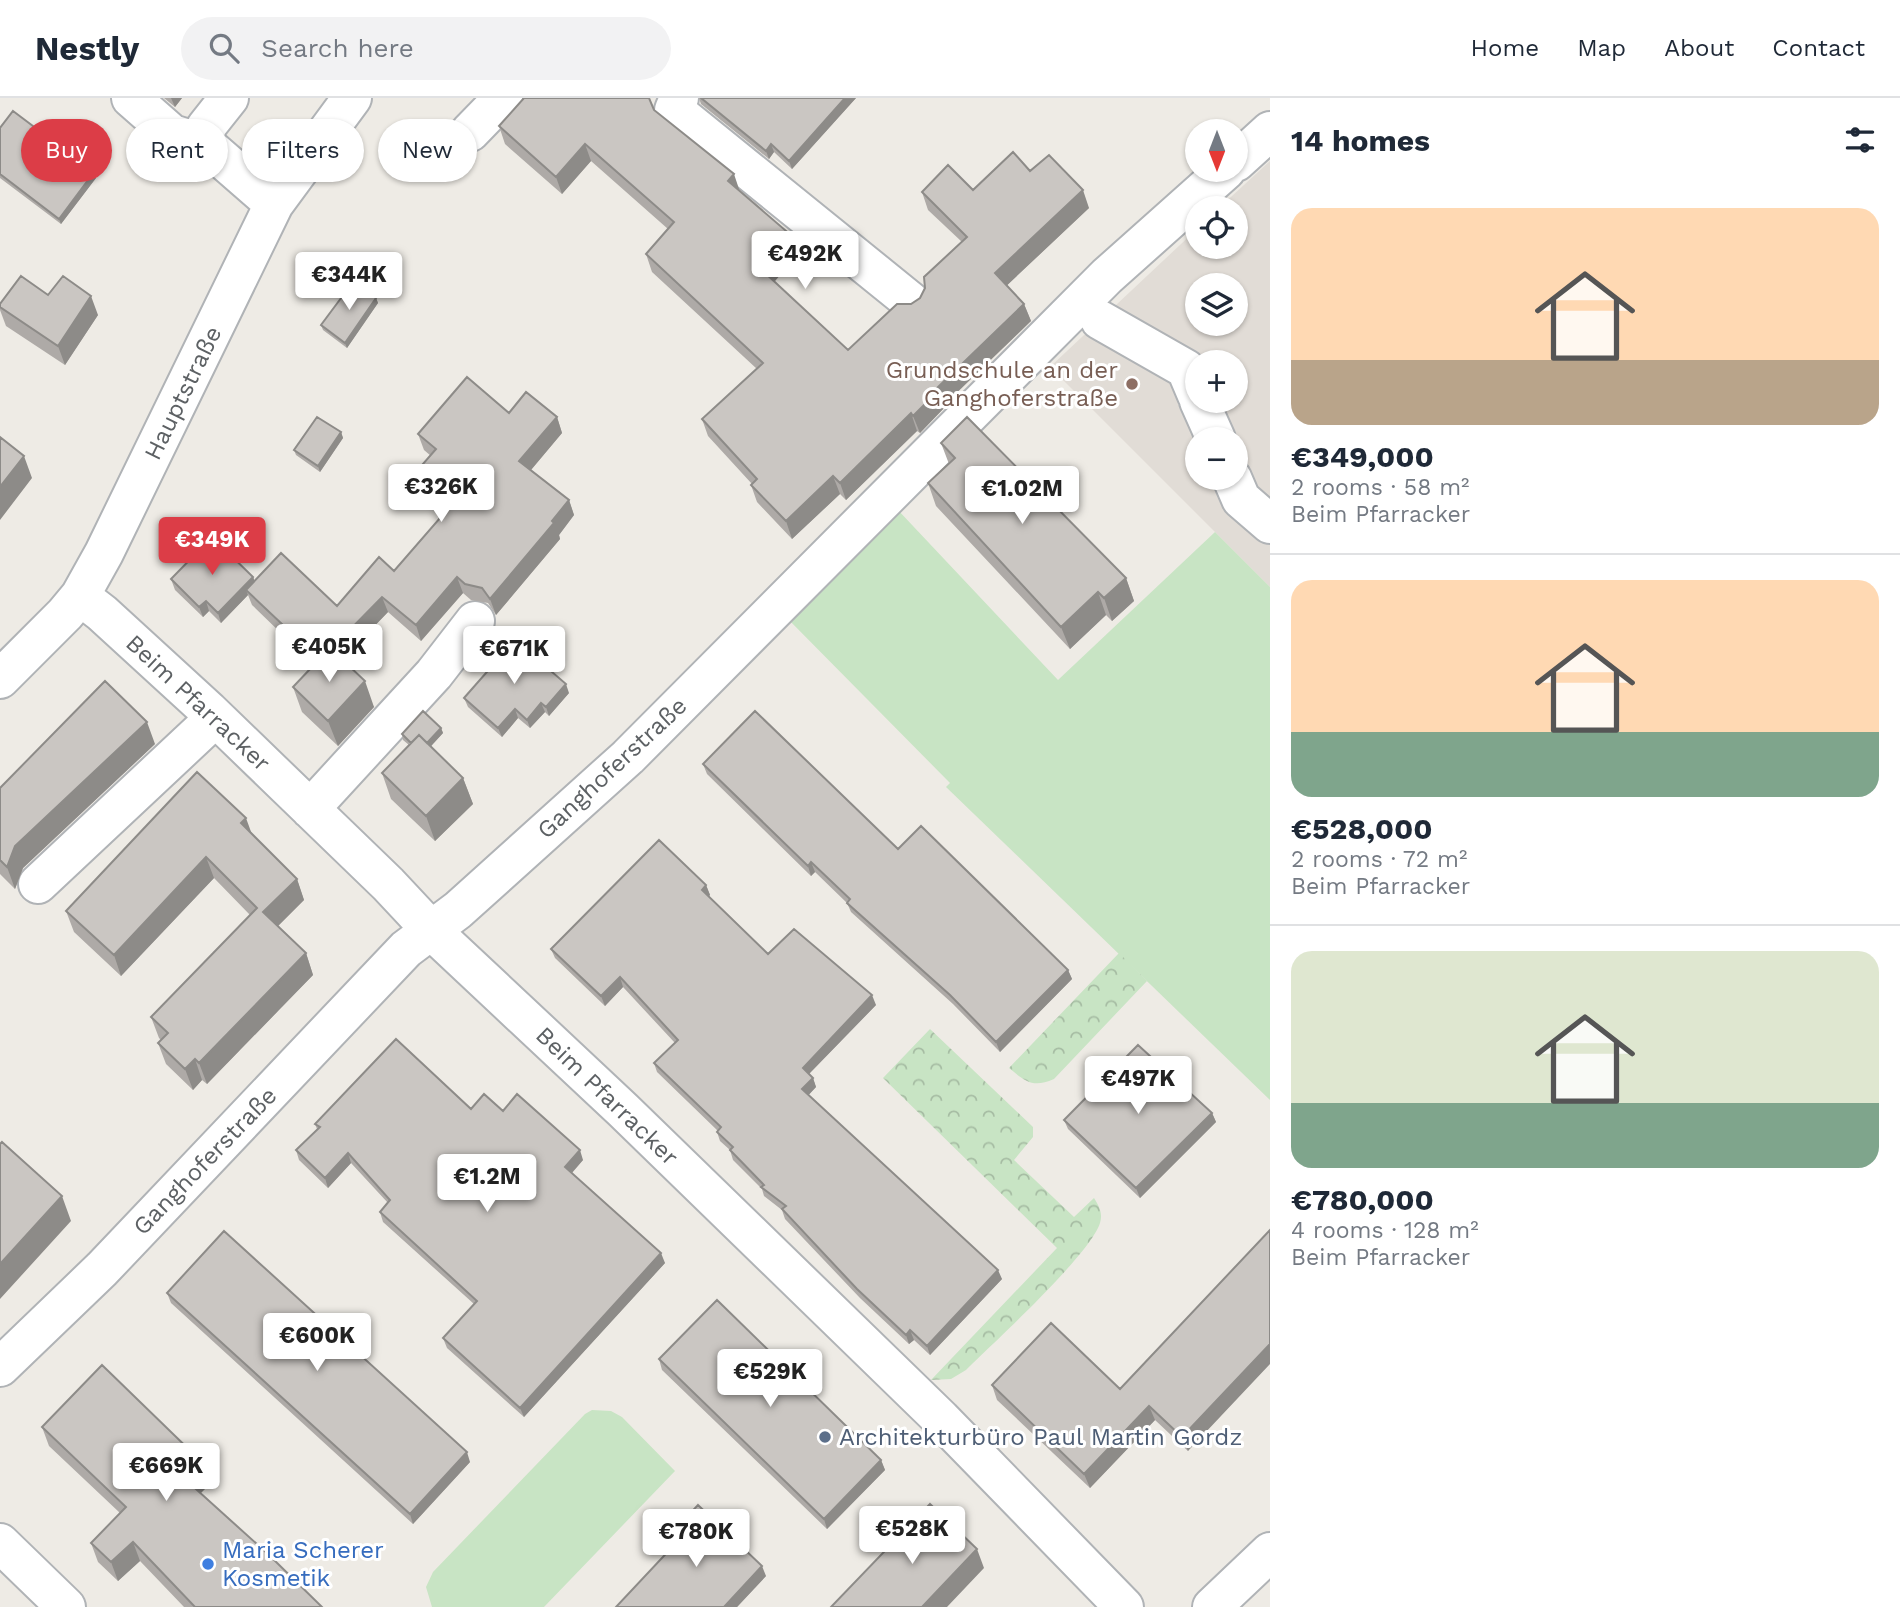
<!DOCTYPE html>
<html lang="en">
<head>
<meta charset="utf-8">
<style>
	:root { --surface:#fff; --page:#f2f2f3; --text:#1f2937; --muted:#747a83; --line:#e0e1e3; --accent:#dc3d47 }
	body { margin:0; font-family:"Work Sans",sans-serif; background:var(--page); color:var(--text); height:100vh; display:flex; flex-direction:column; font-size:26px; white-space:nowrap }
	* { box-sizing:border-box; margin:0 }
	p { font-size:23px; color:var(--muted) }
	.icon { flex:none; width:38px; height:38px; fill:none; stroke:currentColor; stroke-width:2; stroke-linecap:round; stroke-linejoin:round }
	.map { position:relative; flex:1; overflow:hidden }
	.sheet { display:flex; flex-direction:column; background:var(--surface); width:630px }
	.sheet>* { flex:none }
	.banner { position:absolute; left:21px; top:21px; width:665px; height:63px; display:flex; gap:14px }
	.needle { width:46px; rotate:180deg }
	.buttons { position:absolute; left:1185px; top:21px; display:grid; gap:14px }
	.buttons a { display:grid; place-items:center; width:63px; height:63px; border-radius:50%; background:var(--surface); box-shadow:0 2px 5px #0004; font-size:35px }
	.price { position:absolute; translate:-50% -60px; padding:0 16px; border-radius:7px; background:#fff; color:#222; font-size:23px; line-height:46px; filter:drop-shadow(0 2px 4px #0008) }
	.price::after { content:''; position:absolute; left:50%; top:42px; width:21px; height:16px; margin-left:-10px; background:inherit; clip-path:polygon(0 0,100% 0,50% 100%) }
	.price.active { background:var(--accent); color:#fff }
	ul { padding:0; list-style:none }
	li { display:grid; align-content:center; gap:14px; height:371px; padding:0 21px }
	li+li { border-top:2px solid var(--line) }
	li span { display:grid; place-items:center; height:217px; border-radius:21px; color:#555 }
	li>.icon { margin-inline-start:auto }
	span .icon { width:126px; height:126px; fill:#fffc; stroke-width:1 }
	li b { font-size:30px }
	h2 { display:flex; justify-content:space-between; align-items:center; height:84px; padding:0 21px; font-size:30px }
	.pill { padding:0 24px; border-radius:32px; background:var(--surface); box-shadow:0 2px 5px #0004; font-size:24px; line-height:63px }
	.pill.active { background:var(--accent); color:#fff }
	header { display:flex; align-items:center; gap:42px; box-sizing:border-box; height:98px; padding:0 35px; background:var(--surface); border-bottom:2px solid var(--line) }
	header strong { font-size:33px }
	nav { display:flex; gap:38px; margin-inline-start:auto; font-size:24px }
	.search { width:490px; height:63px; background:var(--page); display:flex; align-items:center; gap:18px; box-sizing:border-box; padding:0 24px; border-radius:38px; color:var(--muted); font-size:26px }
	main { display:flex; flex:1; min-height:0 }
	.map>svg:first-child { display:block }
	.education { fill:#e1dcd6; fill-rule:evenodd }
	.green { fill:#c8e4c4 }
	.forest { fill:url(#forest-crowns) }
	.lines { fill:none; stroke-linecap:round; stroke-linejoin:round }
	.minor-casing { stroke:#b0b3b6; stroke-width:42 }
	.minor { stroke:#fff; stroke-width:38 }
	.wall { fill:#aeaaa7 }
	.shaded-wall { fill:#8d8b88 }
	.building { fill:#cac6c2; stroke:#8d8b88; stroke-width:2 }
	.education-dot { fill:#8d6e63; stroke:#fff; stroke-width:2.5 }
	.service-dot { fill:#5c6f8a; stroke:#fff; stroke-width:2.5 }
	.shop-dot { fill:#3f7fe0; stroke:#fff; stroke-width:2.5 }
	.labels { text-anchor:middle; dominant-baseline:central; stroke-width:6; stroke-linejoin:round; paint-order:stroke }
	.education-label { font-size:24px; fill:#785e54; stroke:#fff; text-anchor:end }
	.street-label { font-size:24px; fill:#5d6164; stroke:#fff }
	.service-label { font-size:24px; fill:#4e5e75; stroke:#fff; text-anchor:start }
	.shop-label { font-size:24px; fill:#366cbe; stroke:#fff; text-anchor:start }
</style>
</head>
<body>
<header>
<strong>Nestly</strong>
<div class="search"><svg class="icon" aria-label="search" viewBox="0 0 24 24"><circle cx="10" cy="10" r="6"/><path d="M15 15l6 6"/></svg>Search here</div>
<nav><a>Home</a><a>Map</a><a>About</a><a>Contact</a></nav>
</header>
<main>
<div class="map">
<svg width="1270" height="1509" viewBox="0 0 1270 1509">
	<defs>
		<pattern id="forest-crowns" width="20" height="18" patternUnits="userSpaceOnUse" patternTransform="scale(1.75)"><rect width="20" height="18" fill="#c8e4c4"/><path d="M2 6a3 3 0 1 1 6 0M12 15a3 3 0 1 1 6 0" fill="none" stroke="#a6bca3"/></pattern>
	</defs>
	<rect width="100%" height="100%" fill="#eeebe5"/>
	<path class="education" d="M1270,63V489L1050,269L1197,131V149H1236V110H1219ZM1197,187H1236V226H1197ZM1197,264H1236V303H1197ZM1197,341H1236V380H1197Z"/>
	<path class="green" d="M897,411L1058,582L1215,434L1270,489V1002L946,689L950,685L784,517Z
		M592,1312L611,1313L622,1319L675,1373L544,1509H432L426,1489L433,1474L585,1316Z"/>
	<path class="forest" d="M1119,855L1147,883L1054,981C1033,990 1026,984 1009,970Z
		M930,931L1033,1029V1039L1014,1062L1074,1119L1094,1100C1099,1108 1103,1115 1100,1125C1090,1157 994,1244 966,1272L951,1281L931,1282L1057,1150L883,980Z"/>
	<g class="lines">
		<defs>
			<path id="minor" d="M131,0L172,36L205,46
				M229,0L206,29L205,46L274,106
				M679,0L674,12L910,203
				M470,34L503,0
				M1236,64L1270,33
				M1100,222L1186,271L1197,297
				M1199,303L1216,341
				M1232,380L1241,401L1270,426
				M80,498L102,515L209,613L388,786L432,833L623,1012L941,1321L1124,1509
				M0,581L65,516L80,498L104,455L274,106L352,0
				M310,711L434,576L475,523
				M38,786L215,620
				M0,1269L102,1171L406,851L458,812L628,659L1107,178L1226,72
				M0,1445L66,1509
				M1212,1509L1270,1454"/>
		</defs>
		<use href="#minor" class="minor-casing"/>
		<use href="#minor" class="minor"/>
	</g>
	<path class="wall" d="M164,0H182L175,9Z
		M699,0H856L792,71L774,54L769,61L701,6Z
		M654,12L740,93L792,138L799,155L774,184L848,252L920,200L962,144L928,112L922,94L973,92L1030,73L1089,110L1006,188L1024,206L1031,223L944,307L945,309L920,335L917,333L846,402L840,396L792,441L757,404L751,387L752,386L708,338L702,321L757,271L652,174L646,156L668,131L591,63L562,96L505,46L499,28Z
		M0,30L96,80L61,126L0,80Z
		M48,197L98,217L65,267L6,228L0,212V206Z
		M376,200L378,205L347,250L323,232L321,227Z
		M509,315L557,319L562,335L531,372L569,402L574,417L559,437L560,441L496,517L488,505L471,502L463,495L421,543L388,514L342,562L374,609L338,648L302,614L293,589L314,567L252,507L248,497L221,525L209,513L203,519L175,492L171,481L253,479L255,483L337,508L394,473L454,403L428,383L422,367L431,358L424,352L418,336Z
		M341,334L343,340L320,374L296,357L294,352Z
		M941,345L1126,480L1134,503L1112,523L1106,517L1070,551L936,408L928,385L949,366Z
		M569,595L549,618L545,614L530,630L518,620L502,639L468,609L464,600Z
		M441,630L443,635L431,648L463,680L473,706L435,743L391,701L382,675L409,647L403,642L402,636Z
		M155,646L23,770L15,791L0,776V690Z
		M703,666L898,751L1068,872L1072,881L1000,954L953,906L851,814L847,805L815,774L811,778L707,676Z
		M252,736L297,781L304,802L278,828L306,855L313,877L207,986L202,982L193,992L166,966L158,945L161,942L159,940L151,919L250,817L214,780L121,878L74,834L66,813Z
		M706,787L710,797L709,798L768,856L876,907L809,976L813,980L816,989L808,997L1002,1181L930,1257L914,1242L909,1246L860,1200L785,1121L782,1112L764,1098L762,1091L733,1062L730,1052L720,1043L717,1034L718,1033L657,974L654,965L675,945L623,889L605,908L555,860L551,851Z
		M471,1011L503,1013L583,1062L572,1075L665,1165L524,1319L447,1250L443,1240L474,1206L383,1124L380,1114L388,1105L351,1065L328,1090L299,1062L296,1052L317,1031L315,1026Z
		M1212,1015L1216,1024L1140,1100L1068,1031L1064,1022Z
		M1270,1132L1188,1353L1155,1322L1090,1390L997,1302L992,1287L1120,1291Z
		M167,1195L470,1364L413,1426L171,1205Z
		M659,1261L881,1362L885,1372L827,1431L662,1272Z
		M42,1329L211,1385L200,1395L322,1509H184L140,1463L118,1483L98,1464L91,1445L120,1415L49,1348Z
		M670,1437L766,1478L737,1509H616L674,1447Z"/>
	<path class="shaded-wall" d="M171,0H182L175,9Z
		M845,0H856L792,71L789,63Z
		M585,46L591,63L562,96L556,79Z
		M771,46L774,54L769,61L766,53Z
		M94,74L96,80L61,126L59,121Z
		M734,76L740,94L728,83Z
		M1083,92L1089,110L1001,193L995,175Z
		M792,138L799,155L769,190L763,173Z
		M91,198L98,217L65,267L58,248Z
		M376,200L378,205L347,250L345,245Z
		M1024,206L1031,223L944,307L945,309L920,335L913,318L937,290Z
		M911,315L917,333L846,402L840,385Z
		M557,319L562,335L525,379L519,363Z
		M341,334L343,340L320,374L318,368Z
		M24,358L32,380L0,422V389Z
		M833,378L840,396L792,441L786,423Z
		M569,402L574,417L559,437L560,441L496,517L490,501Z
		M253,479L257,489L246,492L248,497L221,525L218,515Z
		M457,479L463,495L421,543L416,527Z
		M1126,480L1134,503L1112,523L1104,500Z
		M1098,494L1106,517L1070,551L1061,529Z
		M382,499L388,514L326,578L321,562Z
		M206,503L209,513L203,519L199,509Z
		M365,583L374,609L338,648L328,623Z
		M566,586L569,595L549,618L546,609Z
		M541,605L545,614L530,630L527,622Z
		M515,611L518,620L502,639L498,630Z
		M147,624L155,646L23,770L15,791L7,769L15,748Z
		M441,630L443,635L422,658L420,653Z
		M463,680L473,706L435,743L426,718Z
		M246,720L254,742L241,725Z
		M206,759L214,780L121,878L114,857Z
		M811,764L815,774L811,778L808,768Z
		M297,781L304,802L271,835L263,814Z
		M706,787L710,797L706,801L702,792Z
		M306,855L313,877L207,986L199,965Z
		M1068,872L1072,881L1000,954L996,944Z
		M620,879L623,889L605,908L601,898Z
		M872,897L876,907L806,979L803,970Z
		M195,961L202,982L193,992L185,971Z
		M813,980L816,989L805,1001L802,991Z
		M1212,1015L1216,1024L1140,1100L1136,1090Z
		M580,1052L583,1062L569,1078L565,1069Z
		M348,1055L351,1065L328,1090L325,1080Z
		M62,1098L71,1123L0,1201V1166Z
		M661,1155L665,1165L524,1319L520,1310Z
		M998,1172L1002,1181L930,1257L927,1248Z
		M910,1232L914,1242L909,1246L906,1237Z
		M1270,1246V1266L1188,1353L1182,1339Z
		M1149,1308L1155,1322L1090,1390L1084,1376Z
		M467,1354L470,1364L413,1426L410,1416Z
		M881,1362L885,1372L827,1431L824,1421Z
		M204,1366L211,1385L194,1402L187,1383Z
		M133,1444L140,1463L118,1483L111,1464Z
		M977,1451L984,1470L947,1509H922Z
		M762,1468L766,1478L737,1509H724Z"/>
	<path class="building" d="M524,0H649L654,12L734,76L728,83L792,138L763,173L848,252L897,206H911L920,200L925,190L924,179L967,139L922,94L948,67L973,92L1013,54L1030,73L1049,57L1083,92L995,175L1024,206L937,290L939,292L913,318L911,315L840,385L833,378L786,423L751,387L757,381L702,321L763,265L646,156L674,124L585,46L556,79L499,28Z
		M701,0H845L789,63L771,46L766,53Z
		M13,13L94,74L59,121L0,76V30Z
		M21,178L48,197L63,178L91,198L58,248L0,209V206Z
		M353,184L376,200L345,245L321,227Z
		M467,279L509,315L526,294L557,319L519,363L569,402L552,423L554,425L490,501L482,490L465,486L457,479L416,527L382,499L331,551L330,550L319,561L246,492L281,455L337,508L379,459L394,473L460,397L422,367L436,351L418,336Z
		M317,319L341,334L318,368L294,352Z
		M967,319L1126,480L1104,500L1098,494L1061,529L928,385L955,360L941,345Z
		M0,339L24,358L0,389Z
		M212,439L253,479L218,515L206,503L199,509L171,481Z
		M515,542L566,586L546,609L541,605L527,622L515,611L498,630L464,600Z
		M330,550L365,583L328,623L293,589Z
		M105,583L147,624L15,748L7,769L0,762V690Z
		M423,613L441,630L427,645L419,637L411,645L402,636Z
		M755,613L898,751L921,728L1068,872L996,944L950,897L847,805L850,801L811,764L808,768L703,666Z
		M419,637L463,680L426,718L382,675Z
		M197,674L246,720L241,725L297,781L263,814L306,855L199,965L195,961L185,971L158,945L168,935L151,919L257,810L206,759L114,857L66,813Z
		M659,742L706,787L702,792L768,856L794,831L872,897L803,970L813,980L802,991L998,1172L927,1248L910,1232L906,1237L857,1191L782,1111L786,1108L761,1089L764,1087L730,1052L733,1049L717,1034L721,1029L654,965L678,942L620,879L601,898L551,851Z
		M396,941L471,1011L484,996L503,1013L517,996L580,1052L565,1069L661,1155L520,1310L443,1240L477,1203L380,1114L390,1102L348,1055L325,1080L296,1052L320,1029L315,1026Z
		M1138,947L1212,1015L1136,1090L1064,1022Z
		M2,1044L62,1098L0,1166V1046Z
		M1270,1132V1246L1182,1339L1149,1308L1084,1376L992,1287L1051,1225L1120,1291Z
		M224,1133L467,1354L410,1416L167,1195Z
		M717,1202L881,1362L824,1421L659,1261Z
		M102,1267L204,1366L187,1383L269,1457L322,1509H195L133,1444L111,1464L91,1445L126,1409L42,1329Z
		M930,1406L977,1451L922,1509H831Z
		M698,1407L762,1468L724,1509H616L677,1444L670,1437Z"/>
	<circle class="education-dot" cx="1132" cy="286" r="7"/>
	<circle class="service-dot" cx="825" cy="1339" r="7"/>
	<circle class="shop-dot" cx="208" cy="1466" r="7"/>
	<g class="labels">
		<g class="education-label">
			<text x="1118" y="272">Grundschule an der<tspan x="1118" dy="28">Ganghoferstraße</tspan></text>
		</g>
		<g class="street-label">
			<text transform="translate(183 295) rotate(-64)">Hauptstraße</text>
			<text transform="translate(198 605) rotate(43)">Beim Pfarracker</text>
			<text transform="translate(612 670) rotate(-43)">Ganghoferstraße</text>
			<text transform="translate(607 998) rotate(44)">Beim Pfarracker</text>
			<text transform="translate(205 1063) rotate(-46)">Ganghoferstraße</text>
		</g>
		<g class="service-label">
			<text x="839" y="1339">Architekturbüro Paul Martin Gordz</text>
		</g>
		<g class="shop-label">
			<text x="222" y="1452">Maria Scherer<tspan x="222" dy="28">Kosmetik</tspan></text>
		</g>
	</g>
</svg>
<div class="buttons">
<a><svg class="needle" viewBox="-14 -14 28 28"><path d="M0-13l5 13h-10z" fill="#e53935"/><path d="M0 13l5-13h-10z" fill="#747a83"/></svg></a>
<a><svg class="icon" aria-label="locate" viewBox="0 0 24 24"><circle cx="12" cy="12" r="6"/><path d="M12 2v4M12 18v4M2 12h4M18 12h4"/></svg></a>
<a><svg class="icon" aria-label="layers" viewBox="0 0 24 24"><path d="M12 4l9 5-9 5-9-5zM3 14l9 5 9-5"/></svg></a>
<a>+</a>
<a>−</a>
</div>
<b class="price" style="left:805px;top:193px">€492K</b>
<b class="price" style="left:349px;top:214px">€344K</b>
<b class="price" style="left:441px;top:426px">€326K</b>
<b class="price" style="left:1022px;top:428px">€1.02M</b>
<b class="price active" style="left:212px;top:479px">€349K</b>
<b class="price" style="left:329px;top:586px">€405K</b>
<b class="price" style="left:514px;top:588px">€671K</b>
<b class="price" style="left:1138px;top:1018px">€497K</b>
<b class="price" style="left:487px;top:1116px">€1.2M</b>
<b class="price" style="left:317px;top:1275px">€600K</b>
<b class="price" style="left:770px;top:1311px">€529K</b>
<b class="price" style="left:166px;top:1405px">€669K</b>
<b class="price" style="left:912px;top:1468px">€528K</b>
<b class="price" style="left:696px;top:1471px">€780K</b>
<div class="banner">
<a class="pill active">Buy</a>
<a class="pill">Rent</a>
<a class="pill">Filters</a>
<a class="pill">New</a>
</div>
</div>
<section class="sheet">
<h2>14 homes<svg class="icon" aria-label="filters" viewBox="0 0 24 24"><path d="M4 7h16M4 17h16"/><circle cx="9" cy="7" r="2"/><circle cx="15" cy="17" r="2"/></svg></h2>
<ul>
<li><span style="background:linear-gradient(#ffd9b3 70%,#b9a48a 0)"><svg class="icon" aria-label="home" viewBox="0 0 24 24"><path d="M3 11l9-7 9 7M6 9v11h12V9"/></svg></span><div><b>€349,000</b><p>2 rooms · 58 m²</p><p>Beim Pfarracker</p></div></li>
<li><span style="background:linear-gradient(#ffd9b3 70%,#7fa58c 0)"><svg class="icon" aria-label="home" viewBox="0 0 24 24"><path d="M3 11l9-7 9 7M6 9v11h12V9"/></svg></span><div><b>€528,000</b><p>2 rooms · 72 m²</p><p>Beim Pfarracker</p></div></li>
<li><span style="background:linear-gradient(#dfe7d0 70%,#7fa58c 0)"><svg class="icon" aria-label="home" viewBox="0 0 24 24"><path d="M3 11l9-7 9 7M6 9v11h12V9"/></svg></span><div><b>€780,000</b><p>4 rooms · 128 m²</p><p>Beim Pfarracker</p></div></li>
</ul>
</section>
</main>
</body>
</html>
